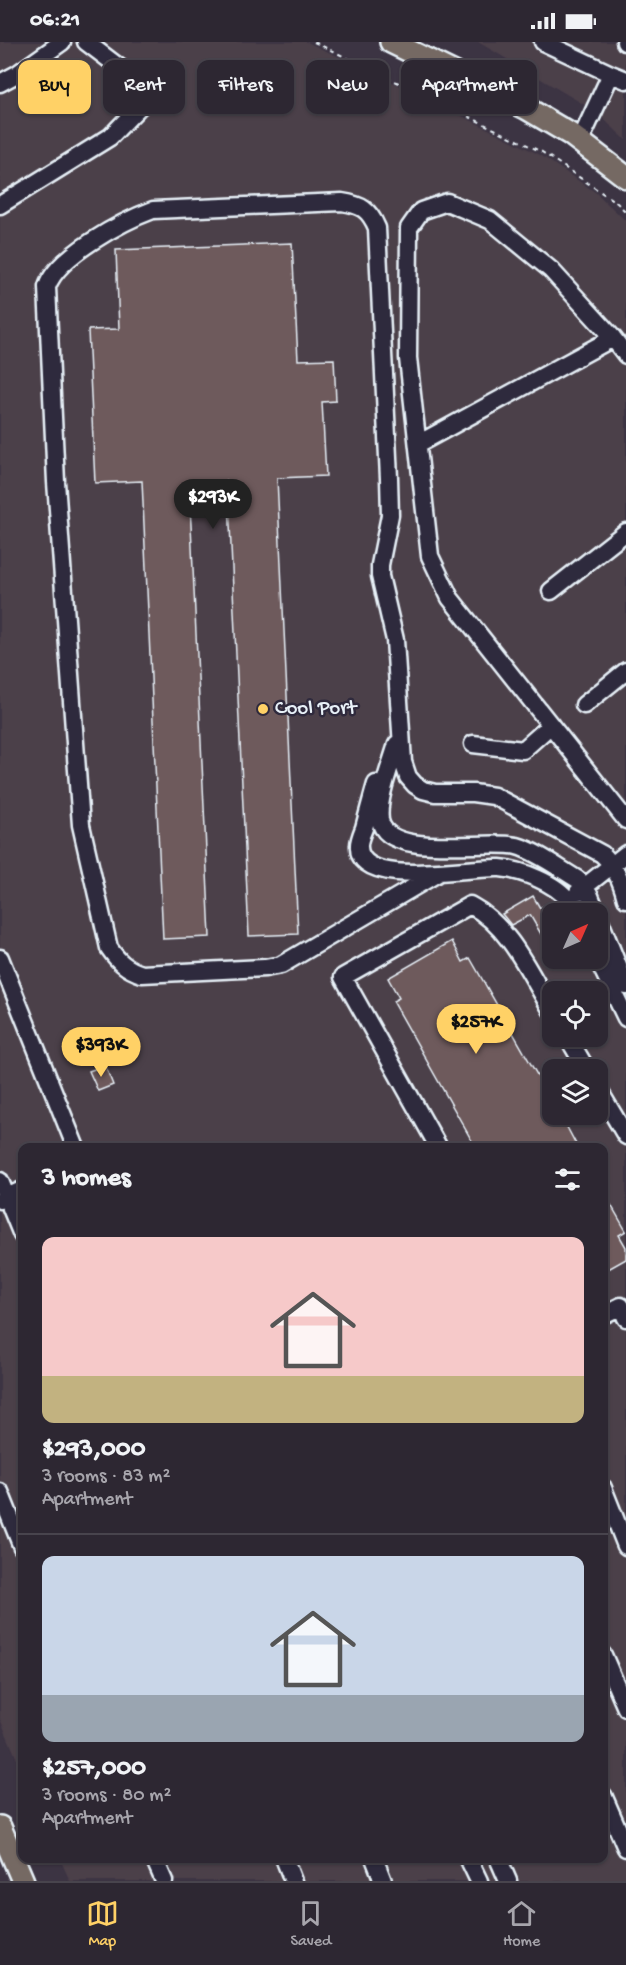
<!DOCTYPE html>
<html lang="en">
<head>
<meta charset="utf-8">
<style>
	:root { --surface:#2d2732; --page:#352f3a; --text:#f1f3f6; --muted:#a7a5ac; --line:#48444d; --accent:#ffd166 }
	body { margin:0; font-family:"Gochi Hand",sans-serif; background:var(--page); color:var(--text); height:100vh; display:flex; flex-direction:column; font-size:22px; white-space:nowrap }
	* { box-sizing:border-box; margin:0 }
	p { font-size:20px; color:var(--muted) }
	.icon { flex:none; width:33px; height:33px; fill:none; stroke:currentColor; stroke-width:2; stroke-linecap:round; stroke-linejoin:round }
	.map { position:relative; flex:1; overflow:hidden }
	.drawer { position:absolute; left:18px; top:1101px; width:590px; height:720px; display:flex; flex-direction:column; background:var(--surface); border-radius:12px; box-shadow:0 2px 4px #0004,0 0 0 2px var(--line) }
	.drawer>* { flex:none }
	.top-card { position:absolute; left:18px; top:18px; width:591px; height:54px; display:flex; gap:12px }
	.needle { width:39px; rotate:45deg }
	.fabs { position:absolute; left:542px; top:861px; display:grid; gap:12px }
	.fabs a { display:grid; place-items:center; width:66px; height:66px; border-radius:12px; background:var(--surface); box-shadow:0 2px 4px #0004,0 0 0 2px var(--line); font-size:30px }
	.price { position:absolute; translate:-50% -51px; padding:0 14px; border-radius:21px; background:var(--accent); color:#111; font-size:20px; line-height:39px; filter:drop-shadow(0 2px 3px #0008) }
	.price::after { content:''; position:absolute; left:50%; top:36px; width:18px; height:14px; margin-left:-9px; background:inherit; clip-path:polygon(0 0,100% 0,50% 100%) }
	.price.active { background:#222; color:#fff }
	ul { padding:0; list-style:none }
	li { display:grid; align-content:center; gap:12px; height:318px; padding:0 24px }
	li+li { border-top:2px solid var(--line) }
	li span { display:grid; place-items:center; height:186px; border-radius:12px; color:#555 }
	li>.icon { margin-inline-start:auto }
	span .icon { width:108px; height:108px; fill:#fffc; stroke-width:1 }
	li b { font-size:26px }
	h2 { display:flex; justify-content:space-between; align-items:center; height:72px; padding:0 24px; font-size:26px }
	.pill { padding:0 21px; border-radius:12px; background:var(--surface); box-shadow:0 2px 4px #0004,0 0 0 2px var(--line); font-size:21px; line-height:54px }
	.pill.active { background:var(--accent); color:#111 }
	.status { display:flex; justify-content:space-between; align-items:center; height:42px; padding:0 30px; background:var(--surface); direction:ltr }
	.status svg { height:16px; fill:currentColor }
	.tab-bar { display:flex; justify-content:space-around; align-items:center; height:84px; border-top:2px solid var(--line); background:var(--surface); font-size:16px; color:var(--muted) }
	.tab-bar a { display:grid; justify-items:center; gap:3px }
	.tab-bar .active { color:var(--accent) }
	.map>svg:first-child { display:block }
	.built { fill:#4b3f4a; fill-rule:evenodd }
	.building { fill:#6e5a5c; stroke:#e8f1f8; stroke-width:1.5 }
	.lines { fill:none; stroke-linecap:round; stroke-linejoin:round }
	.minor-casing { stroke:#e8f1f8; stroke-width:21 }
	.major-casing { stroke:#e8f1f8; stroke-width:26 }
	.path { stroke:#e8f1f8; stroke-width:2; stroke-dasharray:4.5 4.5; stroke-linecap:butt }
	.minor { stroke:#2f2a3d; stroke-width:16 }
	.major { stroke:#756964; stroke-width:21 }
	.poi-dot { fill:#ffd166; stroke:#2f2a3d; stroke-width:2 }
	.labels { text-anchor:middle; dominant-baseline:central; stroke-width:5; stroke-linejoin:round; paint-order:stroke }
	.poi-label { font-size:21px; fill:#e8f1f8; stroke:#2f2a3d; text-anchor:start }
</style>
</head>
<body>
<div class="status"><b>06:21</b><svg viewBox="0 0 49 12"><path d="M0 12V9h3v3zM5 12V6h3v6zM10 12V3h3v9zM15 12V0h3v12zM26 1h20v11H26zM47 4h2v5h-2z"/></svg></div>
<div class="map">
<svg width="626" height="1839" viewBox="0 0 626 1839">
	<rect width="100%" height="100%" fill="#3c3443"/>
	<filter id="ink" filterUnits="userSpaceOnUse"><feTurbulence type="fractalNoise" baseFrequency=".0167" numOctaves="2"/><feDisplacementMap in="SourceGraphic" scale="12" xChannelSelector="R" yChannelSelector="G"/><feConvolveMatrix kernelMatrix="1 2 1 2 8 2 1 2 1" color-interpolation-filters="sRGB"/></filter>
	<g filter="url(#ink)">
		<path class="built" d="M0,0H307L424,55L542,114L595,150L626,179V1839H70L60,1817L603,1816V1106H22V1729L0,1677ZM552,872H597V916H552ZM552,950H597V994H552ZM552,1028H597V1072H552Z
			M478,0H626V98L595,69Z"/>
		<path class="building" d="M292,201L298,318L334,317L336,359L322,360L326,434L277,436L298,892L249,894L228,439L189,440L210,895L163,897L142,439L95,441L88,288L119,287L116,208Z
			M533,854L540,866L548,862L552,870V911L530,873L511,883L502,872Z
			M452,899L463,920L470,916L552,1059V1072H560L578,1106H476L393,959L399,956L388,936Z
			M105,1023L113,1043L98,1049L89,1029Z
			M603,1149L626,1189L619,1193L626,1205V1217L603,1230Z"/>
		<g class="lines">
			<defs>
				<path id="minor" d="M543,0L611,32L580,99
					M625,0H626
					M611,32L626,38
					M0,41L17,32L62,0
					M0,163L110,95L144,60L140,41L86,0
					M626,313L613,296L551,228L490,178L447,160L421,169L409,186L408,316L430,514L450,556L626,778
					M418,402L613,296
					M551,549L626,490
					M584,663L626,629
					M397,702C391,723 377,756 380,778C387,818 487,797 517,804C536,809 560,827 577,837L586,844L626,944
					M473,702L523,708L551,683
					M376,742C372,756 368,771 364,786C362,791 359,798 359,803C356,849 474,824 500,826C521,828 556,841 569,859C571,863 573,868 575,872
					M438,831L281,923L265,926L142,932C126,927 118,919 109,906L81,783L56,440L47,245C57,214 123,179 153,168L342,160C361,163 369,167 377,186L389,436L390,473L380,523V534L395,598L403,720L408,735L415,743L423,748L435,751H473L494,754L602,812C615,824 622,840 626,857
					M578,850L626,812
					M0,916L76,1106
					M597,916L626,976
					M567,994L587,1028
					M597,1045L626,1094
					M439,1106L343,935L470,863C510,884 530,932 552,969
					M0,1139L22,1193
					M0,1158L22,1148
					M603,1273L621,1264L626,1276
					M603,1446L626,1504
					M0,1450L22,1505
					M603,1613L626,1666
					M603,1753L626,1806
					M154,1816L164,1839
					M284,1816L293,1839
					M374,1816L383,1839
					M468,1816L479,1839
					M498,1816L508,1839"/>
				<path id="major" d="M391,0L526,66L570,92L626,135
					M0,1785L23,1839"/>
			</defs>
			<use href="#minor" class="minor-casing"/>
			<use href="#major" class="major-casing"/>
			<path class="path" d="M314,0L542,110L617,161L626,170"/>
			<use href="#minor" class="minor"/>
			<use href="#major" class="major"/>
		</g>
	</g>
	<circle class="poi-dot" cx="263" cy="667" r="6"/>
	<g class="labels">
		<g class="poi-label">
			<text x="275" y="667">Cool Port</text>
		</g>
	</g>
</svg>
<div class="fabs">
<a><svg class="needle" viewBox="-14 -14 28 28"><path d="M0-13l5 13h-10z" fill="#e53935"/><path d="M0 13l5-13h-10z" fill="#a7a5ac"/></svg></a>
<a><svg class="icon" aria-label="locate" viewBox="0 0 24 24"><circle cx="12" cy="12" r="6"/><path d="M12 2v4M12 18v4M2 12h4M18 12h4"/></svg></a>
<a><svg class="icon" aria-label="layers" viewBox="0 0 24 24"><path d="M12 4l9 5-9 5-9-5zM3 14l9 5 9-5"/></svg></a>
</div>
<b class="price active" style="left:213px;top:488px">$293K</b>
<b class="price" style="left:476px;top:1013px">$257K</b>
<b class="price" style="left:101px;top:1036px">$393K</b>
<div class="top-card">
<a class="pill active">Buy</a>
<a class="pill">Rent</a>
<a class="pill">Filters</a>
<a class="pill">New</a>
<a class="pill">Apartment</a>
</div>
<section class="drawer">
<h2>3 homes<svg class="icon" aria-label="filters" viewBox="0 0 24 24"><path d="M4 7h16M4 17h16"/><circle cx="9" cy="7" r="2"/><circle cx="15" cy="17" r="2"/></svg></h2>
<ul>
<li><span style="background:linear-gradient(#f6c9c9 75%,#c2b280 0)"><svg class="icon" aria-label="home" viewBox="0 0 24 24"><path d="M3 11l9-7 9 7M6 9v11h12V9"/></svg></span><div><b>$293,000</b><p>3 rooms · 83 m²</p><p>Apartment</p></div></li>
<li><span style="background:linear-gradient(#c9d6e8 75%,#9aa5b1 0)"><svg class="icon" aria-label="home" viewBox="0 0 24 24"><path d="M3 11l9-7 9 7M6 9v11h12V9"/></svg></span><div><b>$257,000</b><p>3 rooms · 80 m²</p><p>Apartment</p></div></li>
</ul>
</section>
</div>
<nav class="tab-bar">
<a class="active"><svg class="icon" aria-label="map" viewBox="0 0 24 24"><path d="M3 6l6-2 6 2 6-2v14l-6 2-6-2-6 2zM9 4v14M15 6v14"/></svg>Map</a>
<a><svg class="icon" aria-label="saved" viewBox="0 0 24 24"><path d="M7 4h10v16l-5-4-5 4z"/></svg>Saved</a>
<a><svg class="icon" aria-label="home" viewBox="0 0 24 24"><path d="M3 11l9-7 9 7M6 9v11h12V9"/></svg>Home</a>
</nav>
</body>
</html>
